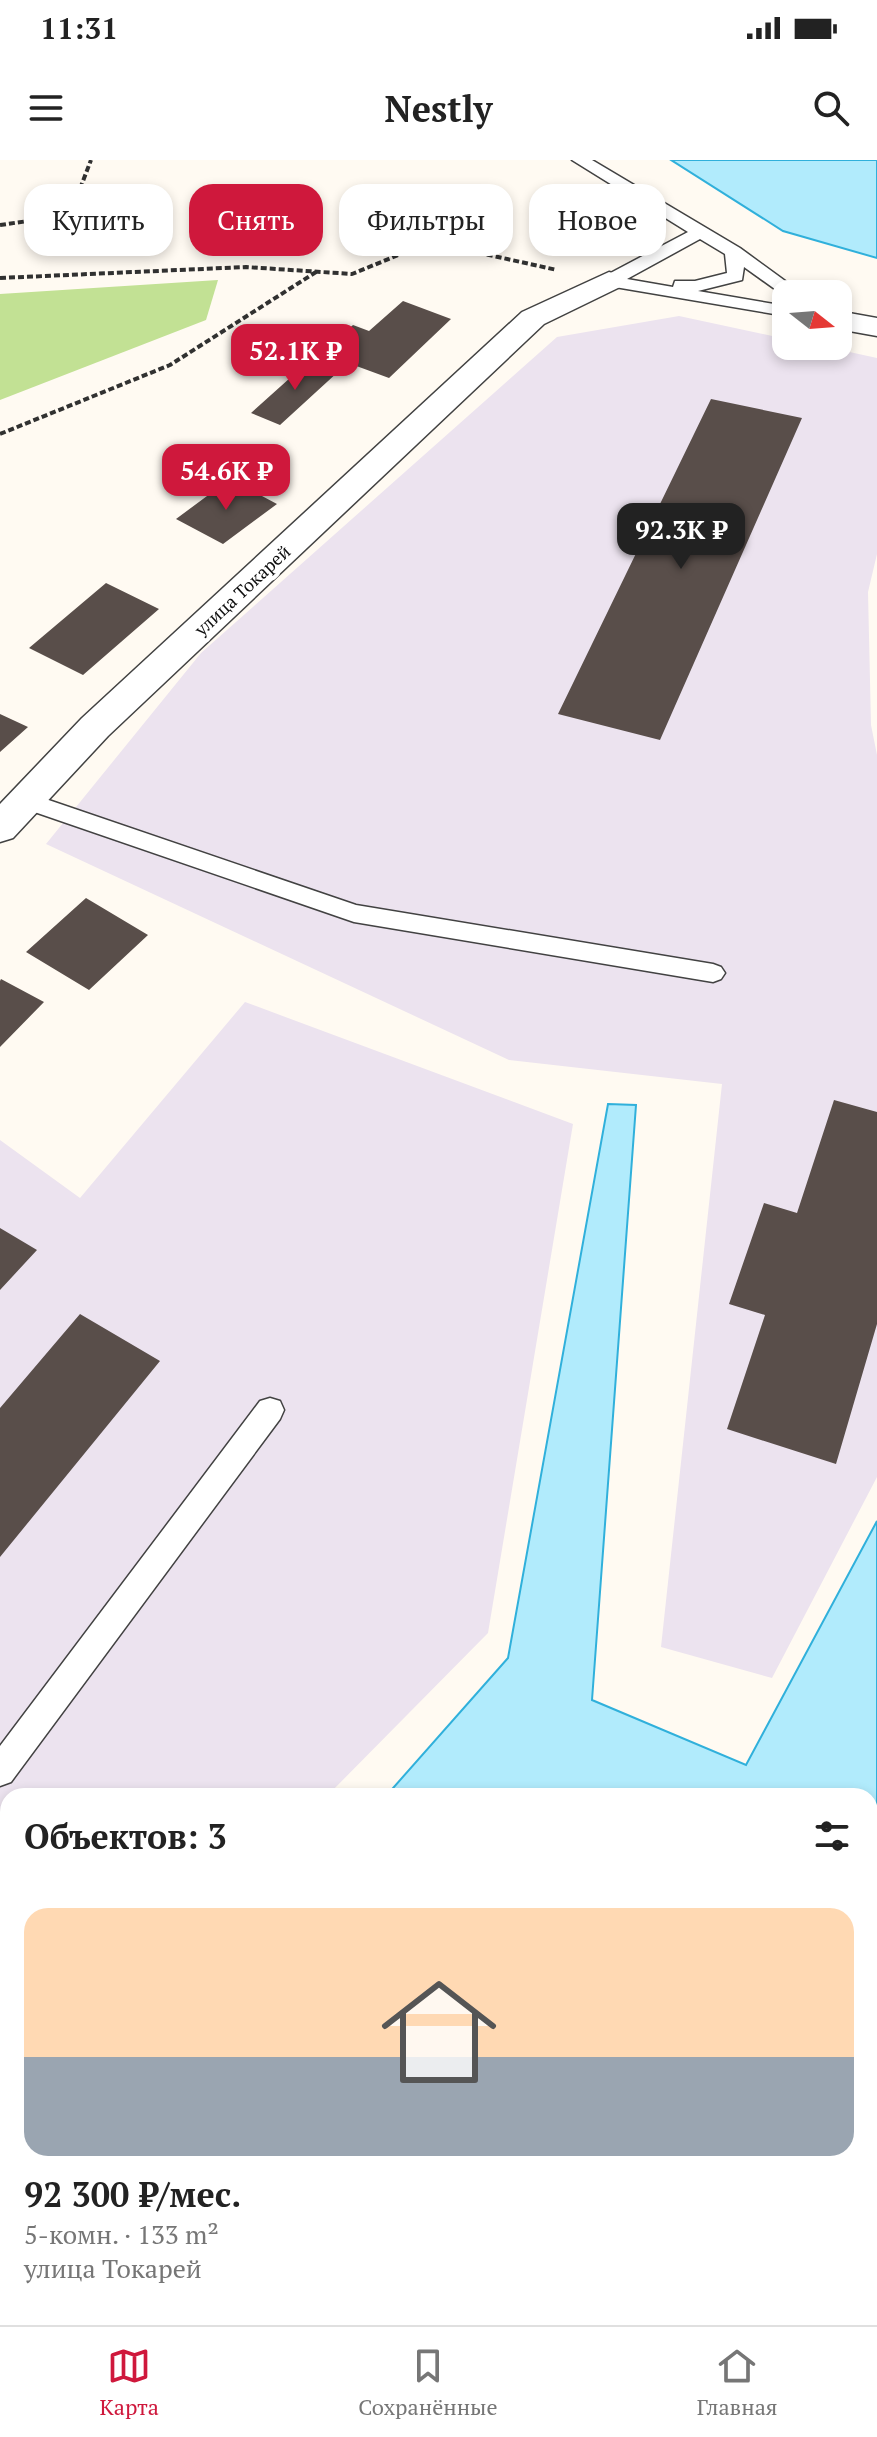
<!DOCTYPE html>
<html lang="ru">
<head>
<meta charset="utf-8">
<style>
	:root { --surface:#fff; --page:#f2f2f2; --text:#222; --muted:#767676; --line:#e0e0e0; --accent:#cf183c }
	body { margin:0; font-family:"PT Serif",serif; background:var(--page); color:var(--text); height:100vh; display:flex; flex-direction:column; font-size:30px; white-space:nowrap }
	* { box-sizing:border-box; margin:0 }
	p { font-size:26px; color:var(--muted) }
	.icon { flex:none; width:44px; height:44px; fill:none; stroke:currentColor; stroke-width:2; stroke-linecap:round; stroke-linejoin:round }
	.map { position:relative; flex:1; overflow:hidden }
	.details { position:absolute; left:0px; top:1628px; width:878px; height:538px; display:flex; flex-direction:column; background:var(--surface); border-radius:24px 24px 0 0; box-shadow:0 4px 12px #0003 }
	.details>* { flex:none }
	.top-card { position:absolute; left:24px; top:24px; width:830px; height:72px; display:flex; gap:16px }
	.needle { width:52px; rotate:107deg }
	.controls { position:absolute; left:772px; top:120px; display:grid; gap:16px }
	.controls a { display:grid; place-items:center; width:80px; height:80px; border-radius:16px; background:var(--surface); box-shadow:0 4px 12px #0003; font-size:40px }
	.price { position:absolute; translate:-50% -68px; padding:0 18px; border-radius:16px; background:var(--accent); color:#fff; font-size:26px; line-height:52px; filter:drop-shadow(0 2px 4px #0008) }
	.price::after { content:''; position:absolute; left:50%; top:48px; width:24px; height:18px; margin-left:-12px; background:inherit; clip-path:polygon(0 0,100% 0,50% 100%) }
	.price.selected { background:#222; color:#fff }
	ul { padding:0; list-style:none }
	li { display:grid; align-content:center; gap:16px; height:424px; padding:0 24px }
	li+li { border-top:2px solid var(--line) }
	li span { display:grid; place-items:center; height:248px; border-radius:24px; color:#555 }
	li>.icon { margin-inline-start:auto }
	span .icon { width:144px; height:144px; fill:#fffc; stroke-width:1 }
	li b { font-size:34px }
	h2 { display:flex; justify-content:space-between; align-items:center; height:96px; padding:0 24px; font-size:34px }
	.tag { padding:0 28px; border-radius:24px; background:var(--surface); box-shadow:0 4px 12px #0003; font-size:28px; line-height:72px }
	.tag.selected { background:var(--accent); color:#fff }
	.status { display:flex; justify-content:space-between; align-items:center; height:56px; padding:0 40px; background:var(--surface); direction:ltr }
	.status svg { height:22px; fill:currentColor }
	header { display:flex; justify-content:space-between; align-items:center; height:104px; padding:0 24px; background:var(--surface); font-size:36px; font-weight:800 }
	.menu { display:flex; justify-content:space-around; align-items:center; height:112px; border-top:2px solid var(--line); background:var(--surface); font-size:22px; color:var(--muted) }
	.menu a { display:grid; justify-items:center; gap:4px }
	.menu .selected { color:var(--accent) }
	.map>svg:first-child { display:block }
	.industrial { fill:#ece3ef }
	.forest { fill:#c2e194 }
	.water { fill:#b1ebfc; stroke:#30b0db; stroke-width:2 }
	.building { fill:#594e4a }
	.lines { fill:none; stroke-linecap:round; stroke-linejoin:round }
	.lane-casing { stroke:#424242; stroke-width:3 }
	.street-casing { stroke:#424242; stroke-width:3 }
	.path { stroke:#313131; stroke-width:4; stroke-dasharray:6 3; stroke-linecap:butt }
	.lane { fill:#fff; fill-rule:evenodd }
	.street { fill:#fff; fill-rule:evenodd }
	.labels { text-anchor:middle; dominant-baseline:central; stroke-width:8; stroke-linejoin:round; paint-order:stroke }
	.far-street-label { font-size:18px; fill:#0f0f0f; stroke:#fff }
</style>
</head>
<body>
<div class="status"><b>11:31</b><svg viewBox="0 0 49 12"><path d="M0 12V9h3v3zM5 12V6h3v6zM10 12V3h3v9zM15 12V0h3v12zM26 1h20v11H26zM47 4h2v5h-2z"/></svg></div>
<header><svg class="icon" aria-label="menu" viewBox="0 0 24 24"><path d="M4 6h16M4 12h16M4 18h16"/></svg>Nestly<svg class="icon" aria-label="search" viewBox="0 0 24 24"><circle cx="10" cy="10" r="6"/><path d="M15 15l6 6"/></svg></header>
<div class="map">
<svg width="877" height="2165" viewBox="0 0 877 2165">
	<rect width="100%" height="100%" fill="#fffaf2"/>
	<path class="industrial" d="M679,156L786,179V186H822L877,198V394L868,432L871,565L877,595V1317L772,1518L661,1487L722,924L509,900L46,684L201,493L557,177Z
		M245,842L573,964L488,1473L327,1636H8V1949L0,1955V980L80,1038Z"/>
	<path class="forest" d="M218,120L206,160L0,240V134Z"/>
	<path class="water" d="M671,0H877V98L783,71Z
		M608,944L636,945L592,1540L746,1605L877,1361V1799L870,1810V1636H386L508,1498Z
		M8,2013V2158H629L624,2165H0V2019Z"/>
	<path class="building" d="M403,141L451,159L389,218L321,193L353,165L369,171Z
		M310,200L339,211L280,265L251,253Z
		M711,239L802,258L660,580L558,554Z
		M230,319L277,344L223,384L176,359Z
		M106,423L159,449L83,515L29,488Z
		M0,554L28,567L0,592Z
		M86,738L148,775L89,830L26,792Z
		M1,819L44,842L0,887V821Z
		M834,940L877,952V1164L836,1304L727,1269L765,1155L729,1144L764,1043L797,1053Z
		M0,1068L37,1090L0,1130Z
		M80,1154L160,1201L0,1397V1248Z"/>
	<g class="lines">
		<defs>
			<path id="lane" d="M572,0H592L740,88L803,134H786V137L744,107L742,120L698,131L786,146V156L603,125L600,121L603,117L688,72ZM700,79L725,94L727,113L695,121H675L673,127L627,119Z
				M28,633L356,745L713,804L721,807L725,813L721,819L713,822L354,762L20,647L17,641L20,635Z
				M270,1238L280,1241L284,1250L280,1259L11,1622L0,1626V1586L260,1241Z"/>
			<path id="street" d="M609,112L620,115L624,121L620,127L544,164L108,576L13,678L0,682V644L82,558L522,152Z
				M838,151L877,158V176L838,169Z"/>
		</defs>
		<use href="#lane" class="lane-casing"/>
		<use href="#street" class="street-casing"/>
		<path class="path" d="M0,65L70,55L91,0
			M0,118L246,107L352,114L430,82L557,110
			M0,274L170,205L316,112"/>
		<use href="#lane" class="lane"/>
		<use href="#street" class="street"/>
	</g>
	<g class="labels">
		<g class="far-street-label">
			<text transform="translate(242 430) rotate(-43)">улица Токарей</text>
		</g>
	</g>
</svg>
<div class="controls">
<a><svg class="needle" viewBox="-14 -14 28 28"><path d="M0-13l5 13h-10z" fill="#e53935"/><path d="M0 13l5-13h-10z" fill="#767676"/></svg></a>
</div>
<b class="price" style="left:295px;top:232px">52.1K ₽</b>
<b class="price" style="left:226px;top:352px">54.6K ₽</b>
<b class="price selected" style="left:681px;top:411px">92.3K ₽</b>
<div class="top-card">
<a class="tag">Купить</a>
<a class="tag selected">Снять</a>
<a class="tag">Фильтры</a>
<a class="tag">Новое</a>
</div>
<section class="details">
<h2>Объектов: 3<svg class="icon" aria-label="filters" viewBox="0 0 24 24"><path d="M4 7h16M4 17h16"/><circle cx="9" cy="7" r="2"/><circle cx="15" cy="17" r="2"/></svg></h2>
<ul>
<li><span style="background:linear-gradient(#ffd9b3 60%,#9aa5b1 0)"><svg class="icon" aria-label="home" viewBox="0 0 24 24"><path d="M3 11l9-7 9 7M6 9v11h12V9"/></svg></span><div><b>92 300 ₽/мес.</b><p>5-комн. · 133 m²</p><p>улица Токарей</p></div></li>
</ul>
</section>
</div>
<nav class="menu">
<a class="selected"><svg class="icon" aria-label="map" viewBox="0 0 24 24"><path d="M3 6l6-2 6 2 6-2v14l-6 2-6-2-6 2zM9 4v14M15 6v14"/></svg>Карта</a>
<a><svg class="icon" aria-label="saved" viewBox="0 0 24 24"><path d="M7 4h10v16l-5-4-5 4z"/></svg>Сохранённые</a>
<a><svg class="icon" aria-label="home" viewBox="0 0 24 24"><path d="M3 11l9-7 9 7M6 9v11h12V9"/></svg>Главная</a>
</nav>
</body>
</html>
